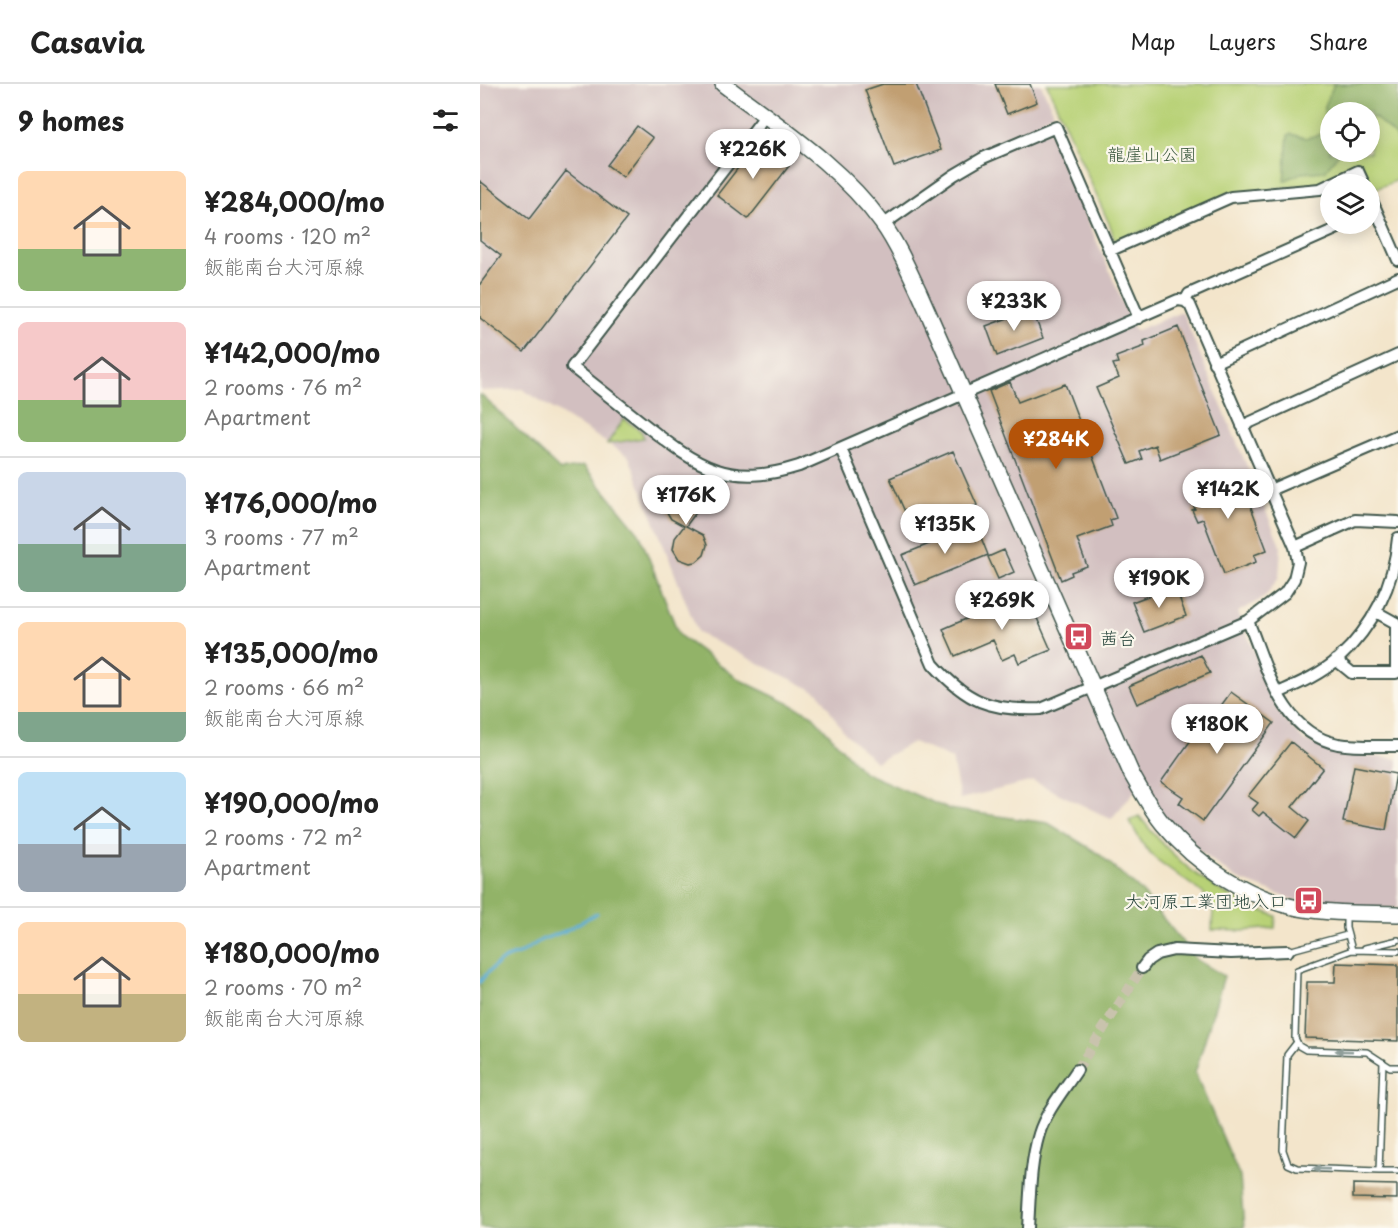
<!DOCTYPE html>
<html lang="en">
<head>
<meta charset="utf-8">
<style>
	:root { --surface:#fff; --page:#f2f2f2; --text:#222; --muted:#767676; --line:#e0e0e0; --accent:#b45309 }
	body { margin:0; font-family:"Playpen Sans","Klee One",sans-serif; background:var(--page); color:var(--text); height:100vh; display:flex; flex-direction:column; font-size:22px; white-space:nowrap }
	* { box-sizing:border-box; margin:0 }
	p { font-size:20px; color:var(--muted) }
	.icon { flex:none; width:33px; height:33px; fill:none; stroke:currentColor; stroke-width:2; stroke-linecap:round; stroke-linejoin:round }
	.map { position:relative; flex:1; overflow:hidden }
	.side { display:flex; flex-direction:column; background:var(--surface); width:480px }
	.side>* { flex:none }
	.fabs { position:absolute; left:840px; top:18px; display:grid; gap:12px }
	.fabs a { display:grid; place-items:center; width:60px; height:60px; border-radius:50%; background:var(--surface); box-shadow:0 3px 15px #0003; font-size:30px }
	.price { position:absolute; translate:-50% -51px; padding:0 14px; border-radius:21px; background:#fff; color:#222; font-size:20px; line-height:39px; filter:drop-shadow(0 2px 3px #0008) }
	.price::after { content:''; position:absolute; left:50%; top:36px; width:18px; height:14px; margin-left:-9px; background:inherit; clip-path:polygon(0 0,100% 0,50% 100%) }
	.price.selected { background:var(--accent); color:#fff }
	ul { padding:0; list-style:none }
	li { display:flex; align-items:center; gap:18px; height:150px; padding:0 18px }
	li+li { border-top:2px solid var(--line) }
	li span { display:grid; place-items:center; flex:none; width:168px; height:120px; border-radius:9px; color:#555 }
	li>.icon { margin-inline-start:auto }
	span .icon { width:72px; height:72px; fill:#fffc; stroke-width:1 }
	li b { font-size:26px }
	h2 { display:flex; justify-content:space-between; align-items:center; height:72px; padding:0 18px; font-size:26px }
	header { display:flex; align-items:center; gap:36px; box-sizing:border-box; height:84px; padding:0 30px; background:var(--surface); border-bottom:2px solid var(--line) }
	header strong { font-size:28px }
	nav { display:flex; gap:33px; margin-inline-start:auto; font-size:21px }
	main { display:flex; flex:1; min-height:0 }
	.map>svg:first-child { display:block }
	.industrial { fill:#d2bfc0 }
	.green { fill:#b8d176; stroke:#6c8755; stroke-width:1.5; fill-rule:evenodd }
	.forest { fill:#92b367; stroke:#58784e; stroke-width:1.5 }
	.lines { fill:none; stroke-linecap:round; stroke-linejoin:round }
	.stream { stroke:#59acd5; stroke-width:3 }
	.building { fill:#c19f72 }
	.street-tunnel { stroke:#c9c3ad; stroke-width:10; stroke-dasharray:10 5; stroke-linecap:butt }
	.lane-casing { stroke:#3f564b; stroke-width:8 }
	.street-casing { stroke:#3f564b; stroke-width:14 }
	.secondary-casing { stroke:#3f564b; stroke-width:18 }
	.lane { stroke:#fff; stroke-width:5 }
	.street { stroke:#fff; stroke-width:10 }
	.secondary { stroke:#fff; stroke-width:15 }
	.oneway { fill:#8f9e9a }
	.labels { text-anchor:middle; dominant-baseline:central; stroke-width:4.5; stroke-linejoin:round; paint-order:stroke }
	.park-label { font-size:18px; fill:#3e5b41; stroke:#fbf7ec }
	.poi-label { font-size:18px; fill:#1f3d34; stroke:#fbf7ec; text-anchor:start }
</style>
</head>
<body>
<header>
<strong>Casavia</strong>
<nav><a>Map</a><a>Layers</a><a>Share</a></nav>
</header>
<main>
<section class="side">
<h2>9 homes<svg class="icon" aria-label="filters" viewBox="0 0 24 24"><path d="M4 7h16M4 17h16"/><circle cx="9" cy="7" r="2"/><circle cx="15" cy="17" r="2"/></svg></h2>
<ul>
<li><span style="background:linear-gradient(#ffd9b3 65%,#8fb573 0)"><svg class="icon" aria-label="home" viewBox="0 0 24 24"><path d="M3 11l9-7 9 7M6 9v11h12V9"/></svg></span><div><b>¥284,000/mo</b><p>4 rooms · 120 m²</p><p>飯能南台大河原線</p></div></li>
<li><span style="background:linear-gradient(#f6c9c9 65%,#8fb573 0)"><svg class="icon" aria-label="home" viewBox="0 0 24 24"><path d="M3 11l9-7 9 7M6 9v11h12V9"/></svg></span><div><b>¥142,000/mo</b><p>2 rooms · 76 m²</p><p>Apartment</p></div></li>
<li><span style="background:linear-gradient(#c9d6e8 60%,#7fa58c 0)"><svg class="icon" aria-label="home" viewBox="0 0 24 24"><path d="M3 11l9-7 9 7M6 9v11h12V9"/></svg></span><div><b>¥176,000/mo</b><p>3 rooms · 77 m²</p><p>Apartment</p></div></li>
<li><span style="background:linear-gradient(#ffd9b3 75%,#7fa58c 0)"><svg class="icon" aria-label="home" viewBox="0 0 24 24"><path d="M3 11l9-7 9 7M6 9v11h12V9"/></svg></span><div><b>¥135,000/mo</b><p>2 rooms · 66 m²</p><p>飯能南台大河原線</p></div></li>
<li><span style="background:linear-gradient(#bfe0f5 60%,#9aa5b1 0)"><svg class="icon" aria-label="home" viewBox="0 0 24 24"><path d="M3 11l9-7 9 7M6 9v11h12V9"/></svg></span><div><b>¥190,000/mo</b><p>2 rooms · 72 m²</p><p>Apartment</p></div></li>
<li><span style="background:linear-gradient(#ffd9b3 60%,#c2b280 0)"><svg class="icon" aria-label="home" viewBox="0 0 24 24"><path d="M3 11l9-7 9 7M6 9v11h12V9"/></svg></span><div><b>¥180,000/mo</b><p>2 rooms · 70 m²</p><p>飯能南台大河原線</p></div></li>
</ul>
</section>
<div class="map">
<svg width="918" height="1144" viewBox="0 0 918 1144">
	<rect width="100%" height="100%" fill="#fbf7ec"/>
	<filter id="ink" filterUnits="userSpaceOnUse"><feTurbulence type="fractalNoise" baseFrequency=".0167" numOctaves="2"/><feDisplacementMap in="SourceGraphic" scale="12" xChannelSelector="R" yChannelSelector="G"/><feConvolveMatrix kernelMatrix="1 2 1 2 8 2 1 2 1" color-interpolation-filters="sRGB"/></filter>
	<filter id="wash" filterUnits="userSpaceOnUse"><feTurbulence type="fractalNoise" baseFrequency=".008" numOctaves="4" result="noise"/><feDisplacementMap in="SourceGraphic" scale="24" xChannelSelector="R" yChannelSelector="G"/><feGaussianBlur stdDeviation="1.35" result="paint"/><feColorMatrix in="noise" values="0 0 0 0 0 0 0 0 0 0 0 0 0 0 0 0 0 1.4 0 .05"/><feComposite in="paint" operator="in"/></filter>
	<g filter="url(#wash)">
		<rect width="100%" height="100%" fill="#f3e5cb"/>
		<path class="industrial" d="M0,0H561L574,29L564,34L655,247L702,228L801,463L799,493L785,513L758,528L799,629L824,657L868,670L918,675V824H872L814,816L755,794L694,747L660,701L631,735L553,697L480,715L472,675L433,658L396,678L364,648L339,609L218,549L149,373L42,305L0,307Z"/>
		<path class="green" d="M567,0H918V96L898,104L888,98L880,82L835,101L796,104L668,145L644,154L639,158L634,156L631,144ZM850,28H890V68H850Z
			M144,335L161,347L164,354L127,360Z
			M659,732C697,781 737,812 796,832L795,844L762,847L732,846L733,825L724,810L676,775L664,762L649,737Z"/>
		<path class="forest" d="M854,0H918V59L915,51L894,33L890,34V28H850V68H860L845,87L821,89L804,97L808,51L811,50L826,54L842,50L845,22Z
			M0,310L80,386L104,382L159,449L199,551L260,596L331,630L383,688L468,725L568,739L618,769L661,807L717,876L744,892L715,989L760,1093L764,1144H0Z"/>
		<g class="lines">
			<path class="stream" d="M0,898L8,888L24,875L41,869L61,856L85,847L117,829"/>
		</g>
		<g id="blocks">
			<path class="building" d="M403,0H436L461,66L414,83L385,6Z
				M515,0H550L557,18L527,30Z
				M157,42L173,54L143,93L127,81Z
				M278,58L309,82L268,135L237,111Z
				M86,87L147,134L44,268L0,234V200L21,172L0,156V97L49,135Z
				M552,225L563,254L517,272L506,242Z
				M698,243L741,351L680,375L675,361L659,367L662,375L649,380L616,304L639,294L633,280L638,279L636,273L665,262L664,257Z
				M530,298L538,318L585,300L636,434L630,436L632,442L597,455L607,482L591,488L592,491L581,496L509,307Z
				M473,367L497,421L434,448L410,394Z
				M757,386L787,466L774,471L776,478L744,490L723,435L717,437L712,426L715,425L707,404Z
				M201,405L211,407L218,416V426L206,442L223,451L227,461L224,471L216,478L210,479L199,475L193,465L195,454L204,442L191,435L185,425V419L190,409Z
				M496,441L508,471L435,501L422,471Z
				M524,466L534,488L518,495L508,473Z
				M695,502L706,532L664,548L652,518Z
				M546,509L571,566L539,579L535,570L522,576L513,556L475,572L463,545Z
				M721,571L730,589L657,620L649,602Z
				M751,608L794,639L723,737L699,719L703,713L681,698L711,656L708,654L718,640L724,645Z
				M811,658L843,684L812,723L829,737L816,754L783,728L779,732L772,726L778,719L768,712Z
				M874,682L916,690L906,746L863,738Z
				M856,879L918,881V957L825,954L827,898H855Z
				M873,1100L917,1101V1115L873,1114Z"/>
		</g>
	</g>
	<g filter="url(#ink)">
		<use href="#blocks" fill-opacity="0" stroke="#3f564b" stroke-width="1.5"/>
		<g class="lines">
			<path class="street-tunnel" d="M597,986L662,884"/>
			<defs>
				<path id="lane" d="M866,829V844L872,866
					M885,864L918,856
					M808,867L867,851
					M918,867L872,866L817,886L815,954L819,962L826,966L887,968L910,983H918
					M817,958L807,971L803,1066L808,1080L817,1084L899,1087
					M903,978L899,1087H918"/>
				<path id="street" d="M285,32L92,283C116,302 140,321 164,340C218,383 249,404 319,382L698,216L705,217L709,210L867,140
					M890,112L918,176
					M404,140L474,91L503,74L576,43L659,234
					M629,167L751,113L840,105L878,87L884,100
					M734,279L918,194
					M762,342L918,271
					M361,365L453,580C487,618 510,627 561,625L768,537L805,509L814,495L818,478L815,463L710,221L705,217
					M790,406L918,351
					M815,463L875,436L918,438
					M768,537C787,583 801,649 858,660C878,663 898,662 918,662
					M856,576L872,589H916V539L896,528
					M798,609C818,600 841,590 858,575C893,543 914,501 918,454
					M662,884L668,876L677,870L694,866L751,869L808,867
					M548,1144C550,1113 550,1080 559,1050C566,1027 584,1006 597,986"/>
				<path id="secondary" d="M243,0C298,42 361,82 402,139C417,159 428,185 439,208L652,691C662,708 671,726 684,741C716,780 767,814 818,824C851,830 885,829 918,830"/>
			</defs>
			<use href="#lane" class="lane-casing"/>
			<use href="#street" class="street-casing"/>
			<use href="#secondary" class="secondary-casing"/>
			<use href="#lane" class="lane"/>
			<use href="#street" class="street"/>
			<use href="#secondary" class="secondary"/>
		</g>
		<defs><path id="oneway-solid" d="M-6-.8H1V-3.2L6.5 0L1 3.2V.8H-6Z" transform="scale(1.5)"/></defs>
		<g class="oneway">
			<use href="#oneway-solid" transform="translate(864 967) rotate(-178)"/>
			<use href="#oneway-solid" transform="translate(841 1085) rotate(-178)"/>
		</g>
	</g>
	<defs>
		<symbol id="bus-square" viewBox="-11 -11 22 22"><rect x="-9" y="-9" width="18" height="18" rx="4" fill="#d1495b" stroke="#fbf7ec"/><path d="M-5-6H5V4H4V6H2V4H-2V6H-4V4H-5ZM-3.5-4V0h7V-4ZM-3.5 1.2v1.5H-2V1.2ZM2 1.2v1.5H3.5V1.2Z" fill="#fff"/></symbol>
	</defs>
	<g fill-rule="evenodd">
		<use href="#bus-square" x="582" y="536" width="33" height="33"/>
		<use href="#bus-square" x="812" y="800" width="33" height="33"/>
	</g>
	<g class="labels">
		<g class="park-label">
			<text x="672" y="69">龍崖山公園</text>
		</g>
		<g class="poi-label">
			<text x="620" y="553">茜台</text>
			<text x="807" y="816" text-anchor="end">大河原工業団地入口</text>
		</g>
	</g>
</svg>
<div class="fabs">
<a><svg class="icon" aria-label="locate" viewBox="0 0 24 24"><circle cx="12" cy="12" r="6"/><path d="M12 2v4M12 18v4M2 12h4M18 12h4"/></svg></a>
<a><svg class="icon" aria-label="layers" viewBox="0 0 24 24"><path d="M12 4l9 5-9 5-9-5zM3 14l9 5 9-5"/></svg></a>
</div>
<b class="price" style="left:273px;top:96px">¥226K</b>
<b class="price" style="left:534px;top:248px">¥233K</b>
<b class="price selected" style="left:576px;top:386px">¥284K</b>
<b class="price" style="left:748px;top:436px">¥142K</b>
<b class="price" style="left:206px;top:442px">¥176K</b>
<b class="price" style="left:465px;top:471px">¥135K</b>
<b class="price" style="left:679px;top:525px">¥190K</b>
<b class="price" style="left:522px;top:547px">¥269K</b>
<b class="price" style="left:737px;top:671px">¥180K</b>
</div>
</main>
</body>
</html>
